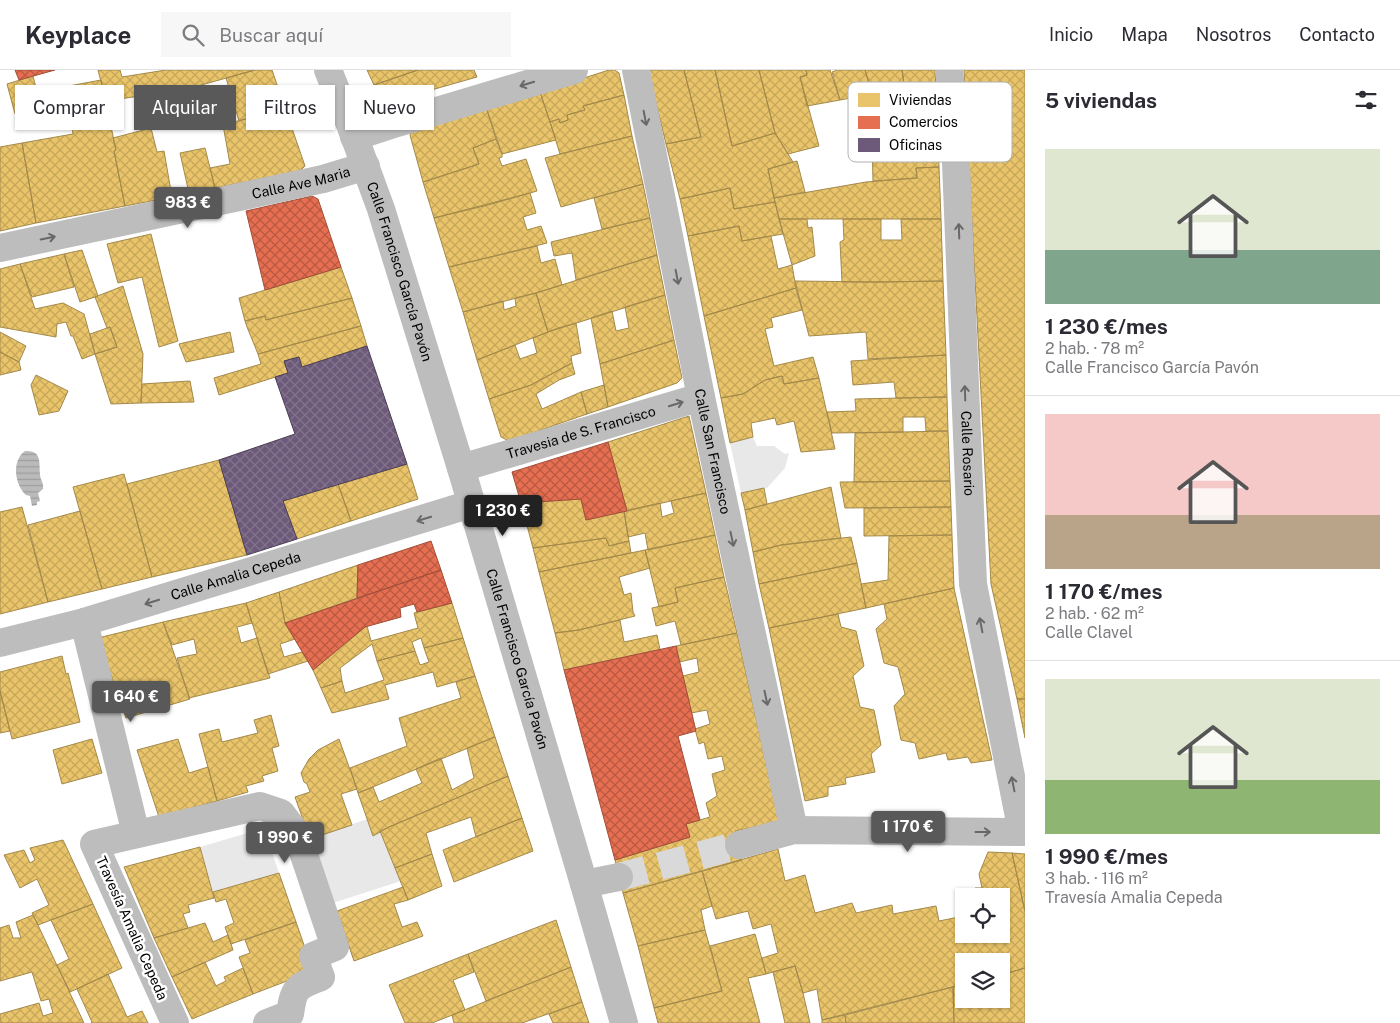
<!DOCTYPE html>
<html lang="es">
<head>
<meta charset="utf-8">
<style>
	:root { --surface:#fff; --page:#f7f7f7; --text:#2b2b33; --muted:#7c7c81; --line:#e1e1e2; --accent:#595959 }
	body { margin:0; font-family:"Public Sans",sans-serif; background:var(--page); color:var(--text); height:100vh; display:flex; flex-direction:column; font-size:19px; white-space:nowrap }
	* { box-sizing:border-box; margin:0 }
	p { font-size:16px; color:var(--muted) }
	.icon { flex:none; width:28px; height:28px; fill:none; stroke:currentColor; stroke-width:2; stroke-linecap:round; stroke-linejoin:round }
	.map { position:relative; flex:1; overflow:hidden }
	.sheet { display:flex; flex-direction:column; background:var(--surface); width:375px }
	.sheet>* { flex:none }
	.banner { position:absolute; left:15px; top:15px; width:475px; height:45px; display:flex; gap:10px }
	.tools { position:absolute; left:955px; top:818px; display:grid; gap:10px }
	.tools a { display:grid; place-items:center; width:55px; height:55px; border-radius:0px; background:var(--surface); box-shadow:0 1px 4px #0004; font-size:25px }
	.price { position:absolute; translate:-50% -42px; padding:0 11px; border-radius:5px; background:var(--accent); color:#fff; font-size:16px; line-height:32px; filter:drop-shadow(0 1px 2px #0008) }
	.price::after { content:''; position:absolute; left:50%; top:30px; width:15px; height:11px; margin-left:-8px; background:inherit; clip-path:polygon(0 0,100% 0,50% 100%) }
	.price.on { background:#222; color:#fff }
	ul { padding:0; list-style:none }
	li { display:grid; align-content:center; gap:10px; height:265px; padding:0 20px }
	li+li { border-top:1px solid var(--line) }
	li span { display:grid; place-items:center; height:155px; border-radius:0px; color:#555 }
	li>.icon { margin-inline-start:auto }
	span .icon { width:90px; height:90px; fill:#fffc; stroke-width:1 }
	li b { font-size:21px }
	h2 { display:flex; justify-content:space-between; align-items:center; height:60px; padding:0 20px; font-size:21px }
	.tag { padding:0 18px; border-radius:0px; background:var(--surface); box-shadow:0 1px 4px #0004; font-size:18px; line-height:45px }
	.tag.on { background:var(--accent); color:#fff }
	header { display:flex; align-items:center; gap:30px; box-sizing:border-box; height:70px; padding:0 25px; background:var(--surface); border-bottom:1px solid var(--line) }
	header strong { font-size:24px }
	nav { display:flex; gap:28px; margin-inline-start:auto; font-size:18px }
	.search { width:350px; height:45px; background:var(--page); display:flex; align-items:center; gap:12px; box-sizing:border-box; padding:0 18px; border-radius:0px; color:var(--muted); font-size:19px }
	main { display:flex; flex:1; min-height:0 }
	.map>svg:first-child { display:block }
	.green { fill:#e8e8e8 }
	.water { fill:url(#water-rules) }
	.homes { fill:url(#homes-cross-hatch); stroke:#a3894a }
	.shops { fill:url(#shops-cross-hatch); stroke:#a24e39 }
	.offices { fill:url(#offices-cross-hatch); stroke:#4c3e55 }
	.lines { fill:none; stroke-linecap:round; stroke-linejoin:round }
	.minor-tunnel { stroke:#d9d9d9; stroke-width:28; stroke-dasharray:28 14; stroke-linecap:butt }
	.minor { stroke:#bdbdbd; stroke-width:28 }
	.oneway { stroke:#686868 }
	.labels { text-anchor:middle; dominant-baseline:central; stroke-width:5; stroke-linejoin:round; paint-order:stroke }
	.street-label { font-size:14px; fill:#000; stroke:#fff }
	.key { fill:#fff; stroke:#b2b2b2; stroke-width:1 }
	.key-label { font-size:14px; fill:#000 }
</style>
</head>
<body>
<header>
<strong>Keyplace</strong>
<div class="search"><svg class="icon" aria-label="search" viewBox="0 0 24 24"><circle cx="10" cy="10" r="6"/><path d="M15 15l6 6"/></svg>Buscar aquí</div>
<nav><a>Inicio</a><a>Mapa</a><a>Nosotros</a><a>Contacto</a></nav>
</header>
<main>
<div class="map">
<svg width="1025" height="953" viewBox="0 0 1025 953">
	<defs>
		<pattern id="water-rules" width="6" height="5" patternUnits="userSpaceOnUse" patternTransform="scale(1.25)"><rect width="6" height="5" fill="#bababa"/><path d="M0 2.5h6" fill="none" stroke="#9e9e9e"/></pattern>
		<pattern id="homes-cross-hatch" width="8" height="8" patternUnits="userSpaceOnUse" patternTransform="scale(1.25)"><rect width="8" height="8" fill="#e9c46a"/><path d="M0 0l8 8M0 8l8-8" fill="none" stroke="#c6a75a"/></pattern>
		<pattern id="shops-cross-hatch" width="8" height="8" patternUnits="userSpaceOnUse" patternTransform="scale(1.25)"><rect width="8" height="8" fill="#e76f51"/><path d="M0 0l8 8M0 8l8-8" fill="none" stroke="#b95941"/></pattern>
		<pattern id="offices-cross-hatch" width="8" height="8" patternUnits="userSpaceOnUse" patternTransform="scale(1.25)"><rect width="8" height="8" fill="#6d597a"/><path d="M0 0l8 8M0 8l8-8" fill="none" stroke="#82748b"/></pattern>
	</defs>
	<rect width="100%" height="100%" fill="#fff"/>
	<path class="green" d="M753,367L757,376H774L785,384L789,383L785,398L767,418L741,423L730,373Z
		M367,749L373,765L380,761L401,811L333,833L310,769Z
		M264,758L279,803L213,822L200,777Z"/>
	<path class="water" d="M25,381C42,380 39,392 40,404C40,410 44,412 43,419L38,423L40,431L37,432V435L32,436L30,426L26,425C15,415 11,391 25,381Z"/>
	<path class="homes" d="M98,0H120L122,7L166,0H255L187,19L106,31Z
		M255,0H272L285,38L239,51L226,8Z
		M367,0H418L374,15Z
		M418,0H474L477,7L382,34L374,15Z
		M609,0H615L619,3L624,25L583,36L585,40L567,45L568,50L560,53L559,49L550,52L540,22Z
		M648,0H684L701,67L666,74Z
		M684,0H715L732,76L775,63L793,92L768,99L775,132L734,139L730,118L680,129L666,74L701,67Z
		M715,0H759L775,63L732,76Z
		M759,0H806L807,5L800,7L819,76L788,84L775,63Z
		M806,0H830L840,30L807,36L800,7L807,5Z
		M837,0H865L872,24L840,30L832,2Z
		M865,0H902L905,21H908L910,25L876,36Z
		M902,0H935L938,56L920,61L905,27L910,25L908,21H905Z
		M964,0H1025V629H1017L991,514Z
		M33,6L37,22L101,10L116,80L114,81L125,136L36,153L22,73L73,64L69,40L63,41L61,34L15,44L7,14Z
		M187,19V38L175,41L174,46L150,50L144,25Z
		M540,22L556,70L502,84L486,37Z
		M624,25L632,66L560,84L550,52L559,49L560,53L568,50L567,45L585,40L583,36Z
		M486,37L496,69L473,78L479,94L423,112L410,65L413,60Z
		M285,38L305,96L300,101L215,118L210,98L230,94L223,55Z
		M938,56L939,97L916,98L917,108L873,111L872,73Z
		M151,58L157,82L164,81L172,127L125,136L114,81L116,80L113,68Z
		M632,66L643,114L561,137L545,88Z
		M496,69L502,84V87L499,88L502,96L526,89L537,121L488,135L434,148L423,112L479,94L473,78Z
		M22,73L36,153L0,161V77Z
		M205,78L215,118L189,123L180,83Z
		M797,91L805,122L774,128L768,99Z
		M939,97L941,149H779L774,128L866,112L917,108L916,98Z
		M643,114L650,148L602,159L594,128Z
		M730,118L734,139L775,132L783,164L742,171L739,156L688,166L680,129Z
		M530,123L536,143L523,147L527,160L541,156L547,173L449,197L434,148Z
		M650,148L657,185L576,210L572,183L554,186L551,172Z
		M779,149H807L808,158L812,157L815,186L792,195Z
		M843,149H881V170H902L901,149H941L943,211L878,212H842L840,172L844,170Z
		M739,156L742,171L771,166L778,199L792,195L796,218L704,246L688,166Z
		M151,164L178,271L159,277L142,207L118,213L107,174Z
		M537,176L541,193L555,189L562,215L536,223L463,242L449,197Z
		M82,180L98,226L80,232L64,184Z
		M64,184L74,217L32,227L20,194Z
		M657,185L665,225L548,262L536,223Z
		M20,194L35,239L63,233L84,244L95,284L82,289L73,266H71L66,252L57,254L56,267L0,257V199Z
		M341,197L352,228L266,250L265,246L245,251L239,228Z
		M795,211L878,212L943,211L946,285L868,289L866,262L809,266Z
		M123,216L143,284L141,333L111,334L95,284L117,277L110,257L107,258L95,227Z
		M796,218L802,240L771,248L773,257L765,259L774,296L813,287L819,308L784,314L782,306L765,310L743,324L721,328L704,246Z
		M536,223L548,262L477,290L463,242L503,231L504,240L516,236L515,228Z
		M665,225L674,270L600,294L591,248L612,241L616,261L629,258L625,237Z
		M352,228L361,256L258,284L247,257L245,251L265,246L266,250Z
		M576,253L581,283L571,286L572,293L531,315L489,329L477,290L515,275L520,289L537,283L533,268L558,258Z
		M361,256L367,276L302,297L299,287L284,291L288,303L219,325L214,308L261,294L258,284Z
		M110,257L117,277L95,284L90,264Z
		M0,262L26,276L19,292L0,282Z
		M230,262L234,282L186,292L179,274Z
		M674,270L682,308L677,313L608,337L600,294Z
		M0,282L19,292L21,300L0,305Z
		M946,285L947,327L896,328L894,312L853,315L851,291Z
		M572,293L575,304L559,310L536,324L542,339L581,322L587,344L509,371L501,367L489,329L531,315Z
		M36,305L68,321L59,341L39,345L31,315Z
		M782,306L784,314L819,308L835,379L801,382L794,351L777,355L775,348L751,353L753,367L730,373L721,328L743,324L765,310Z
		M190,311L194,332L141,333L142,314Z
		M604,315L608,337L587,344L581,322Z
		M947,327L948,361H926L925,347H903V362L832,363L827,342L856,341L855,329Z
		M689,346L706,423L627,441L608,372Z
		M948,361L950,411L854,412L855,363Z
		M219,390L247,485L152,507L127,414Z
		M407,394L418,429L351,451L338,414Z
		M124,404L152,507L102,519L73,417Z
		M950,411L951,437L845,438L840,412Z
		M338,414L351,451L297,469L283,431Z
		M831,417L841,468L781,475L753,482L745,440Z
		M764,418L767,434L745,440L741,423Z
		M706,423L715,465L648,480L645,463L628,467L624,441L660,433L662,447L674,443L671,431Z
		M581,429L586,450L624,441L629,471L609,476L606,468L533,478L521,433Z
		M22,437L48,532L0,544V442Z
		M951,437L952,465L864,466V438Z
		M80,441L102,519L48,532L28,455Z
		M715,465L724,507L675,518L678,532L659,537L645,480Z
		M952,465L954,518L866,538L861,514L888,510L889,466Z
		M851,467L857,493L759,514L753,482L781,475Z
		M606,468L609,476L629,471L631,483L539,502L533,478Z
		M645,480L650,498L619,507L624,525L631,523L633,542L635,546L579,560L555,563L539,502Z
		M857,493L866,538L769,558L759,514Z
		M358,495L357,528L285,553L279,522Z
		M724,507L737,563L681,575L675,551L656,556L652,538L678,532L675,518Z
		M954,518L992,690L971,693L968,687L948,690L946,683L919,689L915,673L901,670L894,636L905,624L898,597L884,593L876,559L887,549L884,534Z
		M279,522L285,553L295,569L280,574L284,587L302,582L308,591L268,604L246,533Z
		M246,533L252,553L237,557L241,573L257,568L270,608L189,628L177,588L197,584L194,569L172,575L163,552Z
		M452,533L463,568L424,578L421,568L412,572L415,581L377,591L372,574L340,598L342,611L321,618L313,600L365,557L367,556L371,571L418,558L414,543Z
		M838,544L841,557L856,561L864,596L853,606L860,637L874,640L881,675L871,684L875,702L845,708L846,714L828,717V726L805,731L769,558Z
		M620,550L624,572L657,565L660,580L564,600L555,563L579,560Z
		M163,552L190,629L126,648L98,568Z
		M737,563L779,752L735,761L742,790L623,823L615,790L690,767L686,754L710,747L706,733L717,726L712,704L725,700L722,686L708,689L704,672L699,674L695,659L710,654L707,640L691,643L683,606L699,602L697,588L679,592L676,576Z
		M463,568L475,606L437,617L433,602L385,615L389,629L332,643L321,618L342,611L345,623L384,610L377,591L415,581L420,595L429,592L424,578Z
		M62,586L66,604L68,603L80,652L12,669L0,621V602Z
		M475,606L495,667L358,723L350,698L407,676L399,648L461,628L456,612Z
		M0,621L10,661L0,663Z
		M1017,629H1025V668Z
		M271,645L279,676L272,678L278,701L262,706L264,711L246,716L248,722L217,731L199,664L219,659L222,672L258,663L254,650Z
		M495,667L508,706L389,757L373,766L358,723L373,717L379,732L422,713L416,699L441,688L452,720L474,708L467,678Z
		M92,669L102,703L62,714L53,680Z
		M178,669L189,703L208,697L217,731L159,747L137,680Z
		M339,669L357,719L341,724L352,755L310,769L295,727L310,722L307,714L304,712L301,703L309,689L318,680Z
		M508,706L522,748L476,767L471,747L426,763L432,784L395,798L380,761Z
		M522,748L533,781L454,812L443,780Z
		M63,770L93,834L38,855L32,843L49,835L37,809L20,818L4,785L24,780L30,793L35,790L30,778Z
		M200,777L214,828L188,835L190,842L183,844L188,858L154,868L124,797Z
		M778,779L785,811L805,805L815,843L852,833L856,843L892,835L893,844L936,836L939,851L964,846V864H1001V826H976L975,818H982L979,804L988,782L1012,783L1025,842V898L1001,905V891H964V914L822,950L817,919L803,923L795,896L766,904L762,888L778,883L771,854L753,859L748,841L716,849L702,801Z
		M1012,783L1025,784V841Z
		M432,784L442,816L408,830L395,798Z
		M702,801L712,836L701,840L705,860L638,876L623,823Z
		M279,803L296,852L231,874L225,857L234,853L226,829L216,832L213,822Z
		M403,817L408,830L394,834L402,857L417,852L423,866L354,891L337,841Z
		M93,834L122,898L70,922L57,895L69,889L51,850Z
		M33,845L38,855L84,953H0V944L39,933L43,946L53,943L49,929L41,931L32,902L0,911V858L9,855L13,868H21L16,852Z
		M556,850L571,897L486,931L468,884Z
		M296,852L313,901L253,924L239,887L250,883L245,870Z
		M205,853L213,872L228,865L233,880L172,907L154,868Z
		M705,860L722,921L654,938L638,876Z
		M755,864L766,904L748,908L760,953H658L654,938L722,921L710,876Z
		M468,884L474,902L453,910L465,940L432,953H405L389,915Z
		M205,892L216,916L226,911L224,907L243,898L253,924L192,949L172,907Z
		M795,896L803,923L810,953H785L773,902Z
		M571,897L582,932L522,953H454L452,945Z
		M1025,898V953H954L953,917L964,914V929H1001V905Z
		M108,904L127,947L142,941L148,953H91L92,952L77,919Z
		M953,917L954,953H846L845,945Z
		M582,932L589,953H553L549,944Z
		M845,945L846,953H822V950Z"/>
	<path class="shops" d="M15,0H55L19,10Z
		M312,126L318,129L341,197L265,220L246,141Z
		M608,372L627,441L586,450L581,429L521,433L512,402Z
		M431,471L441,500L357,528L358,495Z
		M441,500L452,533L417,542L414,534L400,538L401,547L365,557L313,600L285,553Z
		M676,576L696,661L678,666L700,750L686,754L690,767L615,790L564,600Z"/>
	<path class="offices" d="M367,276L407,394L283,431L297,469L247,485L219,390L295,364L275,307L288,303L284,291L299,287L302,297Z"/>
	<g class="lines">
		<path class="minor-tunnel" d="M619,807L739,775"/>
		<g class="minor">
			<path id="s1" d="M328,0L349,52L381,139L461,398L584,814L624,953"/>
			<path id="s2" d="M636,0L701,327L794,760"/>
			<path id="s3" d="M949,0L954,43L973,514L1022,762"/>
			<path d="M354,67L397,53L574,0"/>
			<path id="s4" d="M0,178L323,109L366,96"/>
			<path id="s5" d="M461,398L701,327"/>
			<path d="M84,552L136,764"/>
			<path id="s6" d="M0,573L84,552L471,434"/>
			<path d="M739,775L794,760L1025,762"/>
			<path d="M584,814L619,807"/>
			<path d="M175,953L94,774L260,736L281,743L297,764L335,877L313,886L321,907C297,917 294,916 290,944L267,953"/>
		</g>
	</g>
	<defs><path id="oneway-shaft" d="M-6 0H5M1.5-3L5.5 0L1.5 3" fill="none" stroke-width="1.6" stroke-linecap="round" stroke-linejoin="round" transform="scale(1.25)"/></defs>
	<g class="oneway">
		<use href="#oneway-shaft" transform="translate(527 14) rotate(163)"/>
		<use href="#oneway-shaft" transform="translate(645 48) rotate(79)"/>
		<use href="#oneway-shaft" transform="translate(959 161) rotate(-92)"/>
		<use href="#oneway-shaft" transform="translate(48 168) rotate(-12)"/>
		<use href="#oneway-shaft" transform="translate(677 207) rotate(79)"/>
		<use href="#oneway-shaft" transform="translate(965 323) rotate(-92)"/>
		<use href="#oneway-shaft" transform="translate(676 334) rotate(-17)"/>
		<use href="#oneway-shaft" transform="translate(424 449) rotate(163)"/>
		<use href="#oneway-shaft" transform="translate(732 469) rotate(78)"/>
		<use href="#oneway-shaft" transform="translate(152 532) rotate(163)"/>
		<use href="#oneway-shaft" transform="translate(981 555) rotate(-101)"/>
		<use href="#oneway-shaft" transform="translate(766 628) rotate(78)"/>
		<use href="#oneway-shaft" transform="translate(1013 714) rotate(-101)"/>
		<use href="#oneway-shaft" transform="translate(983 762)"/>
	</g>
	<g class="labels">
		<g class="street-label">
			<text stroke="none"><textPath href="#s4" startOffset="308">Calle Ave Maria</textPath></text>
			<text stroke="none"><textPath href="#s1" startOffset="214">Calle Francisco García Pavón</textPath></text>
			<text stroke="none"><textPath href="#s5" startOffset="125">Travesia de S. Francisco</textPath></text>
			<text stroke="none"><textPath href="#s2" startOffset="389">Calle San Francisco</textPath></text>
			<text stroke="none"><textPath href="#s3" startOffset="384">Calle Rosario</textPath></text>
			<text stroke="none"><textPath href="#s6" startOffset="245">Calle Amalia Cepeda</textPath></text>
			<text stroke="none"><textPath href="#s1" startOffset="619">Calle Francisco García Pavón</textPath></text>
			<text transform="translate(132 858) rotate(66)">Travesía Amalia Cepeda</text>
		</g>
	</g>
	<rect x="848" y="12" width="164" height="80" rx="8" class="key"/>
	<rect x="858" y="23" width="22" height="14" fill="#e9c46a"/>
	<rect x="858" y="46" width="22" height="13" fill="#e76f51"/>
	<rect x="858" y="68" width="22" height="14" fill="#6d597a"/>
	<g class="key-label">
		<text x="889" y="35">Viviendas</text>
		<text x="889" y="57">Comercios</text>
		<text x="889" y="80">Oficinas</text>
	</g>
</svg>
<div class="tools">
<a><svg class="icon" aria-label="locate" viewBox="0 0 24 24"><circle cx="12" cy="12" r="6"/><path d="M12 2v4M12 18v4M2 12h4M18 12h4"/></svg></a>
<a><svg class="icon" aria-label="layers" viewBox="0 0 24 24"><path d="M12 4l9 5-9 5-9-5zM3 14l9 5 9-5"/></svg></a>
</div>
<b class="price" style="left:188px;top:159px">983 €</b>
<b class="price on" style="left:503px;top:467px">1 230 €</b>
<b class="price" style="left:131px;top:653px">1 640 €</b>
<b class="price" style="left:908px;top:783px">1 170 €</b>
<b class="price" style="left:285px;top:794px">1 990 €</b>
<div class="banner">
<a class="tag">Comprar</a>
<a class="tag on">Alquilar</a>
<a class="tag">Filtros</a>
<a class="tag">Nuevo</a>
</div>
</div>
<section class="sheet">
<h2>5 viviendas<svg class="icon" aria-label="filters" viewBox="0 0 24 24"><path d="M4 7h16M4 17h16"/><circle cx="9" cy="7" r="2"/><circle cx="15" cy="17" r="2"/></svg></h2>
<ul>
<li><span style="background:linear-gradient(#dfe7d0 65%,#7fa58c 0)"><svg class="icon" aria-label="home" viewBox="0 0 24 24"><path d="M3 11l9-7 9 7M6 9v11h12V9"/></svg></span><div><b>1 230 €/mes</b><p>2 hab. · 78 m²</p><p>Calle Francisco García Pavón</p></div></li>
<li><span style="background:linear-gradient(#f6c9c9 65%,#b9a48a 0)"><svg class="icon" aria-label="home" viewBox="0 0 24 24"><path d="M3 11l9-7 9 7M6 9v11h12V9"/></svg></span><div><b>1 170 €/mes</b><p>2 hab. · 62 m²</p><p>Calle Clavel</p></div></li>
<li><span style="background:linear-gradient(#dfe7d0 65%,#8fb573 0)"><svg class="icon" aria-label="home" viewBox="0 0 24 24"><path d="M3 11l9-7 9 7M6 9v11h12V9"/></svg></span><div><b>1 990 €/mes</b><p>3 hab. · 116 m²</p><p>Travesía Amalia Cepeda</p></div></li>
</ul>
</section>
</main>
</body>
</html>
